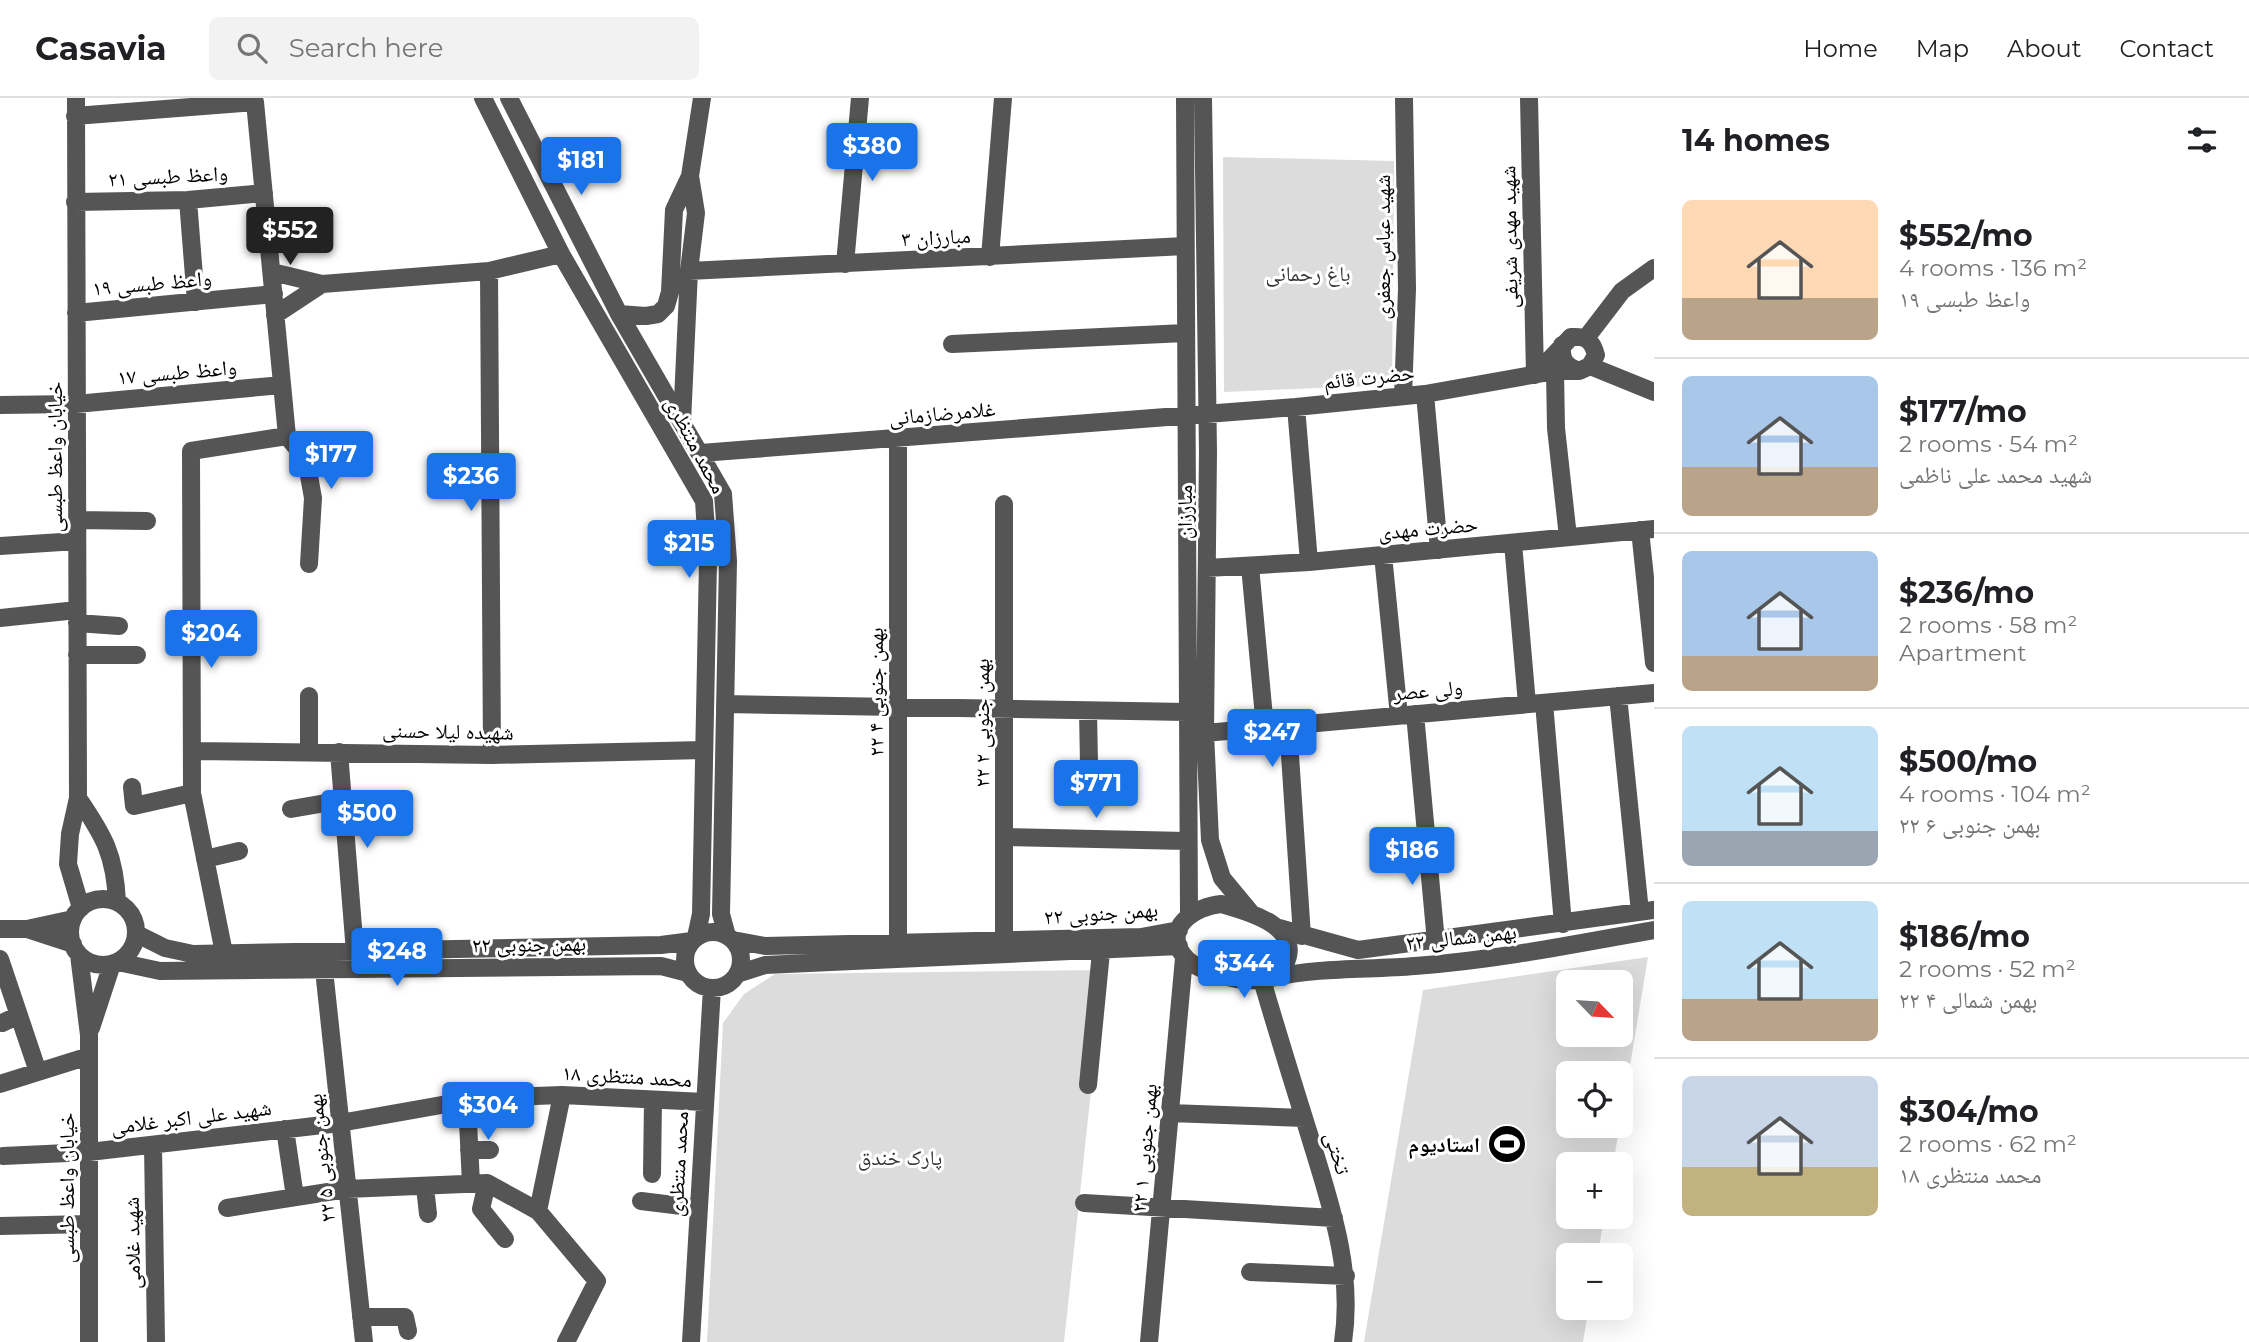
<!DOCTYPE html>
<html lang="en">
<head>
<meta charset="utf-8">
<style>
	:root { --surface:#fff; --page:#f2f2f2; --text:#202124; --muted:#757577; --line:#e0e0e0; --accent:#1a73e8 }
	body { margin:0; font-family:Montserrat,"Noto Naskh Arabic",sans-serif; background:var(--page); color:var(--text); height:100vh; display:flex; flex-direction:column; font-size:26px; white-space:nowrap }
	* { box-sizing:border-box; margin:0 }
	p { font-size:23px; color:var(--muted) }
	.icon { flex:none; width:38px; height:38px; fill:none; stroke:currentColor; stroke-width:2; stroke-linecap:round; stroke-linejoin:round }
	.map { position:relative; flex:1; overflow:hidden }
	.panel { display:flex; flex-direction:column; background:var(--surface); width:595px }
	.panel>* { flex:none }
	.needle { width:46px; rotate:115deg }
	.buttons { position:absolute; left:1556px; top:872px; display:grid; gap:14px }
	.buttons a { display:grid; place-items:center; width:77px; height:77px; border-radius:10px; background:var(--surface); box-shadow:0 7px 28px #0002; font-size:35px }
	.price { position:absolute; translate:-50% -60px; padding:0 16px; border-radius:7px; background:var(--accent); color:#fff; font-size:23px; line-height:46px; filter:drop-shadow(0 2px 4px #0008) }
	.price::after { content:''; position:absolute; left:50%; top:42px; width:21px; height:16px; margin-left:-10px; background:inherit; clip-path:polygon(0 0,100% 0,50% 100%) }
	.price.on { background:#222; color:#fff }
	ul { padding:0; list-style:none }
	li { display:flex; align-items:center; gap:21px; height:175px; padding:0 28px }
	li+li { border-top:2px solid var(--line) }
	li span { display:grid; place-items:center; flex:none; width:196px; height:140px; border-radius:10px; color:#555 }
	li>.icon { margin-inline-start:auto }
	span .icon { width:84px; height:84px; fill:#fffc; stroke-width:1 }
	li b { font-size:30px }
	h2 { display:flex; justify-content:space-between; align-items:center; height:84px; padding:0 28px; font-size:30px }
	header { display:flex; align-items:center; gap:42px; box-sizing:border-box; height:98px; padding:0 35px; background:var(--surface); border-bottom:2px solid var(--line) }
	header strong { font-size:33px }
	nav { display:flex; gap:38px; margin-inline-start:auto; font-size:24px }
	.search { width:490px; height:63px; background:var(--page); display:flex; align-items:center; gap:18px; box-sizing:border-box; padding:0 24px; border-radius:10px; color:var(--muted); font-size:26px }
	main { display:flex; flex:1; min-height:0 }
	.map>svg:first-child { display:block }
	.green { fill:#dcdcdc; fill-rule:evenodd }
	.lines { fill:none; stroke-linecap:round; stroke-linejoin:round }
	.minor { stroke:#555; stroke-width:18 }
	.labels { text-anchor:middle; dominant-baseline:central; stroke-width:6; stroke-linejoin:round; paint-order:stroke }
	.street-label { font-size:21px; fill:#000; stroke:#fff }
	.park-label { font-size:21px; fill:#333; stroke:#fff }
	.poi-label { font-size:21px; font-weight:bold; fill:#000; stroke:#fff; text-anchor:end }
</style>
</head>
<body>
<header>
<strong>Casavia</strong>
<div class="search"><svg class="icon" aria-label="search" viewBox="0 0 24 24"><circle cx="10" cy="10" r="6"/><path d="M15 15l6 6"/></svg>Search here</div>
<nav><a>Home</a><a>Map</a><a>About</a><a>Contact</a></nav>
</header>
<main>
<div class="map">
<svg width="1654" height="1244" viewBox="0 0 1654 1244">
	<rect width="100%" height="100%" fill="#fff"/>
	<path class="green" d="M1223,59L1394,63L1392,287L1224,294Z
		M1648,859L1621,1022L1620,975H1568V1027H1620L1613,1066H1568V1118H1604L1598,1157H1568V1209H1589L1583,1244H1364L1423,892ZM1568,884H1620V936H1568Z
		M1104,872L1064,1244H707L723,925L744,896L775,876Z"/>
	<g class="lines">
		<path class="minor" d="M76,0L78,700L70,736L68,766L81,810
			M483,0L561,156L704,403L708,463L701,816L696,839
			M509,0L619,216L723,396L728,463L721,816L727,838
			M1185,0L1189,815
			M1203,0L1208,353L1205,635L1210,742L1222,780L1251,815
			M1529,0L1535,277
			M75,18L255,4L287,338L306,361L313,400L309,466
			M188,102L196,204
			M75,104L188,102L264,95
			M990,159L1003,0
			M845,166L860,0
			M489,173L492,657
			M689,173L1185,148
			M272,174L322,186L489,173L561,156
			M76,215L274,196
			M619,216L646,218L658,216L666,208L670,194L674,112L690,78L702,0
			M275,217L322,186
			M1586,240L1622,193L1654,170
			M952,246L1185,235
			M1590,268L1654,294
			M1555,273L1556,330L1568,439
			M1535,277L1571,239C1586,238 1592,242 1596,257L1590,268L1579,273C1565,268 1561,262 1562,247
			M1425,296L1439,452
			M1403,298L1407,191L1404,0
			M0,307L76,306L282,287
			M1296,309L1309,464
			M682,324L689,173L696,115L690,78
			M898,342V846
			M701,355L1296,309L1425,296L1555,273H1579
			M1004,406V843
			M77,422L147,423
			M1640,432L1654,565
			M1513,445L1527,606
			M0,448L77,443
			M1383,457L1399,618
			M1250,468L1265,630
			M1207,470L1309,464L1654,431
			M0,520L77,512
			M77,525L119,528
			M77,557H137
			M1618,598L1640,814
			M1544,605L1563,826
			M725,606L1187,614
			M1088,613L1089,666
			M1415,616L1436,844
			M1288,627L1302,838
			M1205,635L1654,595
			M192,653L492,657L704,652
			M309,654V598
			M339,654L355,854
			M132,689L134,708L192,695
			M78,700C104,738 115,757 117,804
			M291,711L343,702
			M1004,739L1187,743
			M205,761L239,753
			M70 834a33 33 0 1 1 66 0a33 33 0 1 1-66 0Z
			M1221,806C1246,813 1304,828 1285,866C1280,876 1270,882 1259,882C1240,884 1196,874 1184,858C1161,830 1196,808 1221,806Z
			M1279,830L1358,852L1654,812
			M0,831H27L73,821
			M27,831L73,846
			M685 862a28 28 0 1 1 56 0a28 28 0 1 1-56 0Z
			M137,836L165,850L193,856L661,847L692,843
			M733,842L765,848L1141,839L1179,832
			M224,855L192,695L191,353L287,338
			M79,857L89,937V1244
			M0,861L38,974
			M118,864L160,873L661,868L688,875
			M324,872L364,1244
			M737,876L765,867L1179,848
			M1271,880C1319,869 1367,872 1415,868C1496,862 1575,846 1654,832
			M1262,882C1277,933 1293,985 1309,1036C1330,1105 1354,1171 1343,1244
			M2,925L19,917
			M91,930L112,866
			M0,986L89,958
			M1088,987L1101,854
			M467,1003L471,1086
			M1170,1015L1304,1020
			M285,1031L295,1099
			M153,1047L156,1243
			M469,1052H490
			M3,1058L89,1054L340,1025L481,1000L562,997L704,1004
			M652,1076L653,1002
			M487,1085L481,1111L505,1141
			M425,1089L428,1116
			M641,1103L698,1110
			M1084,1105L1334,1120
			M227,1110L347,1091L487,1085L538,1113L597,1183L566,1244
			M538,1113L562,997
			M0,1128L89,1126
			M1250,1174L1346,1178
			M361,1219H405L408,1233
			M691,1244L712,890
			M1149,1244L1184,860"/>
	</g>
	<defs>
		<symbol id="stadium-disc" viewBox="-11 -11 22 22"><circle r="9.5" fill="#000" stroke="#fff"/><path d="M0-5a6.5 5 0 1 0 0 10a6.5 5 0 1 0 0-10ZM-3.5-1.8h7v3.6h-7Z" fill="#fff"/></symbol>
	</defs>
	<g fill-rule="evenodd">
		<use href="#stadium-disc" x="1485" y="1024" width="44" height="44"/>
	</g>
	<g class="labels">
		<g class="street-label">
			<text transform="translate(168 78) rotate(-3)">واعظ طبسی ۲۱</text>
			<text transform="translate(936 139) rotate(-3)">مبارزان ۳</text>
			<text transform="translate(1509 139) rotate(-91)">شهید مهدی شریفی</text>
			<text transform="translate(1382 149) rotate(-90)">شهید عباس جعفری</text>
			<text transform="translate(152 185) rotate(-5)">واعظ طبسی ۱۹</text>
			<text transform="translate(177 274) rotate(-5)">واعظ طبسی ۱۷</text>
			<text transform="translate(1369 279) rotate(-6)">حضرت قائم</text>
			<text transform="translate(942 315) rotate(-5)">غلامرضازمانی</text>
			<text transform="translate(696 347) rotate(62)">محمد منتظری</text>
			<text transform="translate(54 359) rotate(-90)">خیابان واعظ طبسی</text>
			<text transform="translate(1184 414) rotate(-90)">مبارزان</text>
			<text transform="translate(1428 430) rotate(-5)">حضرت مهدی</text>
			<text transform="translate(1428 592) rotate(-5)">ولی عصر</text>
			<text transform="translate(875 594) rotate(-90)">۲۲ بهمن جنوبی ۴</text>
			<text transform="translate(981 625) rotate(-90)">۲۲ بهمن جنوبی ۲</text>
			<text transform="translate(448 633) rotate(1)">شهیده لیلا حسنی</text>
			<text transform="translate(1101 815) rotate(-4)">۲۲ بهمن جنوبی</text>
			<text transform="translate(1461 839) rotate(-6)">۲۲ بهمن شمالی</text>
			<text transform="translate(529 846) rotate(-1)">۲۲ بهمن جنوبی</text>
			<text transform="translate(627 978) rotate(3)">محمد منتظری ۱۸</text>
			<text transform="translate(191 1019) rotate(-7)">شهید علی اکبر غلامی</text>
			<text transform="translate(1144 1050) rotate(-85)">۲۲ بهمن جنوبی ۱</text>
			<text transform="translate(1338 1055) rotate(73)">تختی</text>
			<text transform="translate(321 1060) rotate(-96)">۲۲ بهمن جنوبی ۵</text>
			<text transform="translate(678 1066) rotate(-87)">محمد منتظری</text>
			<text transform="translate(66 1090) rotate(-90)">خیابان واعظ طبسی</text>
			<text transform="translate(132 1145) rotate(-91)">شهید غلامی</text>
		</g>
		<g class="park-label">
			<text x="1308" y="175">باغ رحمانی</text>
			<text x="900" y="1059">پارک خندق</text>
		</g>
		<g class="poi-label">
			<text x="1480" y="1046">استادیوم</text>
		</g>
	</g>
</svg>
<div class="buttons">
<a><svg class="needle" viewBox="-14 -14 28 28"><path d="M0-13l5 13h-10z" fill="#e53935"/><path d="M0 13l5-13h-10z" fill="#757577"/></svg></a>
<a><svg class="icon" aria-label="locate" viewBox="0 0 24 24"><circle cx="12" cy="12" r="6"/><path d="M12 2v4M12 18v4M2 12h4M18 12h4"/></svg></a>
<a>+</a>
<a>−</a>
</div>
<b class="price" style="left:872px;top:85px">$380</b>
<b class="price" style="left:581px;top:99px">$181</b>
<b class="price on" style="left:290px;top:169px">$552</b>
<b class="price" style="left:331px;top:393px">$177</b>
<b class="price" style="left:471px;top:415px">$236</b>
<b class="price" style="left:689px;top:482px">$215</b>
<b class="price" style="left:211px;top:572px">$204</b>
<b class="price" style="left:1272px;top:671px">$247</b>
<b class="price" style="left:1096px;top:722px">$771</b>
<b class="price" style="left:367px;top:752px">$500</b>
<b class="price" style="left:1412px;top:789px">$186</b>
<b class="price" style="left:397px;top:890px">$248</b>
<b class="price" style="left:1244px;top:902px">$344</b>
<b class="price" style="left:488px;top:1044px">$304</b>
</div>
<section class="panel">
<h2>14 homes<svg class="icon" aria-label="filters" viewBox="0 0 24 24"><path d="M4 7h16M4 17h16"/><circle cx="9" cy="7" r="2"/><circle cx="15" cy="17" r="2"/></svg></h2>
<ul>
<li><span style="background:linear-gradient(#ffd9b3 70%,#b9a48a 0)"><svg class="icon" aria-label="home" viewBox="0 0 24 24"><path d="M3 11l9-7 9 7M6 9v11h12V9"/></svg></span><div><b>$552/mo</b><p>4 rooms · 136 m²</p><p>واعظ طبسی ۱۹</p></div></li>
<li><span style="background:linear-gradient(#a9c7e8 65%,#b9a48a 0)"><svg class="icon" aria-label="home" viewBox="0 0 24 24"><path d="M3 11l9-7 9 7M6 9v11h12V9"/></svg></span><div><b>$177/mo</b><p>2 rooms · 54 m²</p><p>شهید محمد علی ناظمی</p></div></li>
<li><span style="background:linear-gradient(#a9c7e8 75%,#b9a48a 0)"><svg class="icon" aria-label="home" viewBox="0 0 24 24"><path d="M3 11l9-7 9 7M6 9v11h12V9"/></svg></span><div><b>$236/mo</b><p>2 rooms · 58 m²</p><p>Apartment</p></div></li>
<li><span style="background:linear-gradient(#bfe0f5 75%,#9aa5b1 0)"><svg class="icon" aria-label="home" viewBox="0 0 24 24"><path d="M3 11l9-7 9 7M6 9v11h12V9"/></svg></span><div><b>$500/mo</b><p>4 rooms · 104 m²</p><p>۲۲ بهمن جنوبی ۶</p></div></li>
<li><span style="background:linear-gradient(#bfe0f5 70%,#b9a48a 0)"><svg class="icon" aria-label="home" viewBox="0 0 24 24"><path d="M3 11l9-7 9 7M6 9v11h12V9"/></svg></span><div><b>$186/mo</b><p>2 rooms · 52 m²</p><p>۲۲ بهمن شمالی ۴</p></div></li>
<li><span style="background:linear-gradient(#c9d6e8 65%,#c2b280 0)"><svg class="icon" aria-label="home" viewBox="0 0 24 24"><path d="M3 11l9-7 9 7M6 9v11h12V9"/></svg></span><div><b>$304/mo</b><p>2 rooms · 62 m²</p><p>محمد منتظری ۱۸</p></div></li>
</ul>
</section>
</main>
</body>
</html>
